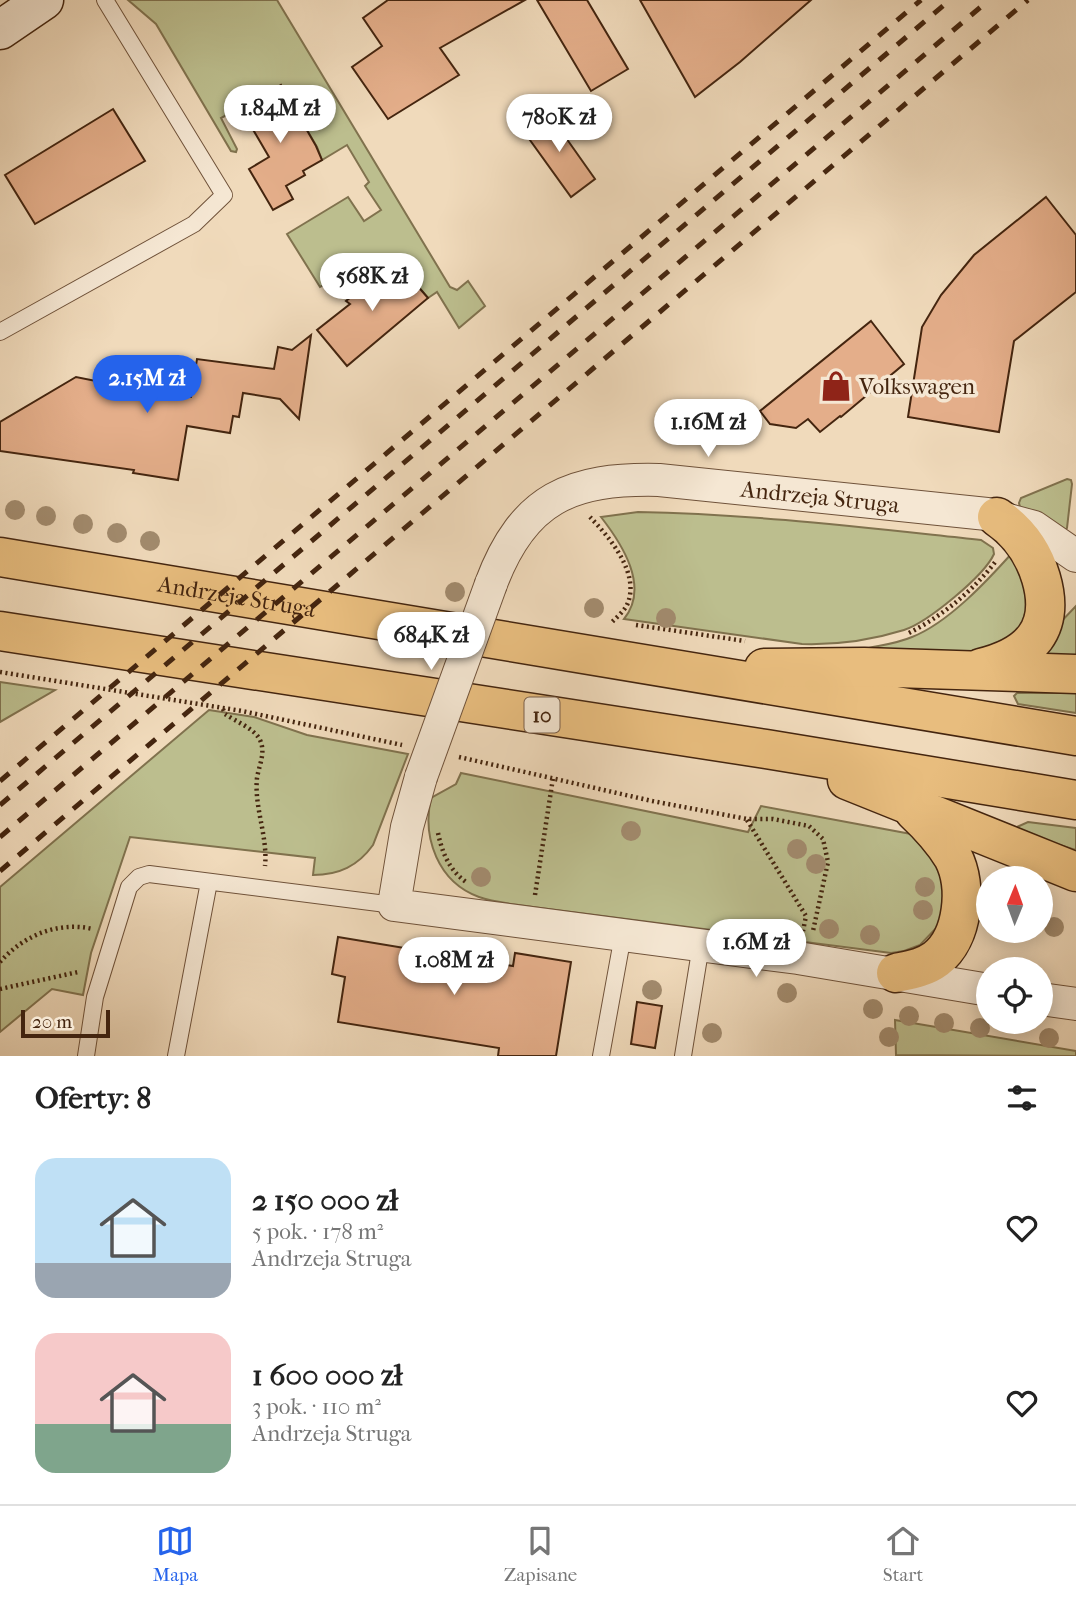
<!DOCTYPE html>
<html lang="pl">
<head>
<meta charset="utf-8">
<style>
	:root { --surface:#fff; --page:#f2f2f2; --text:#222; --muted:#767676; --line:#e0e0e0; --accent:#2563eb }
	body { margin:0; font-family:"IM FELL French Canon",serif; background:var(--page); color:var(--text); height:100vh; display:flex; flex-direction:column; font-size:26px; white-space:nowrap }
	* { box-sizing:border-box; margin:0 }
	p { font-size:23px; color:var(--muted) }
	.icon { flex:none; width:38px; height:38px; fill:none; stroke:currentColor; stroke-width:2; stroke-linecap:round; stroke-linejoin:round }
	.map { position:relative; height:1056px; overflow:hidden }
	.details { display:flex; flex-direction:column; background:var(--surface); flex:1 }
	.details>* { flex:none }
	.needle { width:46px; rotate:1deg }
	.controls { position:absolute; left:976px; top:866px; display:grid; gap:14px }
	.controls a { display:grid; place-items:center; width:77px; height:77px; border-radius:50%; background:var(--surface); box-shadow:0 4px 18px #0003; font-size:35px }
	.scale { position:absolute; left:21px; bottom:18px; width:89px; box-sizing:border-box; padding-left:7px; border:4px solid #44250f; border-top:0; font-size:19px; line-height:24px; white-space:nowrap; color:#44250f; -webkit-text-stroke:5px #f5e7d3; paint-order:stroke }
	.price { position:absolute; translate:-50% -60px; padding:0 16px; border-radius:24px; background:#fff; color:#222; font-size:23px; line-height:46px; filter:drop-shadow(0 2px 4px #0008) }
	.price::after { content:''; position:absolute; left:50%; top:42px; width:21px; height:16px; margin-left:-10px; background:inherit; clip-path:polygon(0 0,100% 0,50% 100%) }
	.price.current { background:var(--accent); color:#fff }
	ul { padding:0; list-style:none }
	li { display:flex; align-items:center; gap:21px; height:175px; padding:0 35px }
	li span { display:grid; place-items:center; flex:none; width:196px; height:140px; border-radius:21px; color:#555 }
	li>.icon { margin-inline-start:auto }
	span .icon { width:84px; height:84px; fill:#fffc; stroke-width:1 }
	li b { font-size:30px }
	h2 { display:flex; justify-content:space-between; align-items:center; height:84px; padding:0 35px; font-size:30px }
	.tab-bar { display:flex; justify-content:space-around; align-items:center; height:98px; border-top:2px solid var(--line); background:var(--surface); font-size:19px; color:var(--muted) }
	.tab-bar a { display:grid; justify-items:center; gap:4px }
	.tab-bar .current { color:var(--accent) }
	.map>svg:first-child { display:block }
	.green { fill:#bcbe8e; stroke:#80724e; stroke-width:2 }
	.building { fill:#e4ae8a; stroke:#44250f; stroke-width:2 }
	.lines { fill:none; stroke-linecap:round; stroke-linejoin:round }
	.lane-casing { stroke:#6f523a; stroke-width:18 }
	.street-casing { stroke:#6f523a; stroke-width:34 }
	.secondary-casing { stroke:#44250f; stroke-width:41 }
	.primary-casing { stroke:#44250f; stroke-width:41 }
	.path { stroke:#44250f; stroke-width:4.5; stroke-dasharray:2 3.5; stroke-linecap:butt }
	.lane { stroke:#f5e7d3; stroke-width:16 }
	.street { stroke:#f5e7d3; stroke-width:32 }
	.secondary { stroke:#f5e7d3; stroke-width:38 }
	.primary { stroke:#e8bd7e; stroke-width:38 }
	.rail { stroke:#44250f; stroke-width:5; stroke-dasharray:12 12; stroke-linecap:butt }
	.street-bridge-casing { stroke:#6f523a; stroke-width:34; stroke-linecap:butt }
	.street-bridge { stroke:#f5e7d3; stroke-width:32 }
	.tree { fill:#a28b6e }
	.labels { text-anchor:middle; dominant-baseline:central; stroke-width:7; stroke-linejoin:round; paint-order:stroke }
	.shield { fill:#f5e7d3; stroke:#795f4a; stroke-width:2 }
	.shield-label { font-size:21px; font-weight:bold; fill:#44250f }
	.poi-label { font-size:23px; fill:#44250f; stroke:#f5e7d3; text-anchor:start }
	.street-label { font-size:23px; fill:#44250f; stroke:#f5e7d3 }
</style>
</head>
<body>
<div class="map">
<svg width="1076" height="1056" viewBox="0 0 1076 1056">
	<rect width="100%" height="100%" fill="#f0dabb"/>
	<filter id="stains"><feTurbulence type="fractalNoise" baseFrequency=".00286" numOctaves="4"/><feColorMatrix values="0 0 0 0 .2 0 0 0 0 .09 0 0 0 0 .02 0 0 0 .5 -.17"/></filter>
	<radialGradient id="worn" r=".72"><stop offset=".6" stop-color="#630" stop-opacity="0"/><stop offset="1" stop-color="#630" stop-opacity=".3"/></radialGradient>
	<path class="green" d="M128,0H277L450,287L457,290L468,281L485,306L459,328L437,292L428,298L396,261L358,291L346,273L320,287L287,234L348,197L364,221L381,210L365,186L369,182L347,145L322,160L317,147L281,86L221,118L237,149L236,152L231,151L156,24Z
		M1067,479L1071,480L1072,484L1067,528L1064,533L1020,507L1019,503L1021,498Z
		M638,512C753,514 867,528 981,540L993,548L994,554C984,576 928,622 904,630C872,640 835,645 802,644L624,619C650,587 622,544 601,517Z
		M1013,552L1025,567L1026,610L1023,621L1017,632L983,655L869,648C883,645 898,643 912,637C948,623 987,581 1013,552Z
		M1076,606V662H1043L1054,629Z
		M0,682L55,690L0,722Z
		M1017,693H1076V713L1018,704L1014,696Z
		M209,710L254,717L307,735L408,754L373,845C358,866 339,875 313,875L315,858L130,837L91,953L83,995L52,989L0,1032V887Z
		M461,773L748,832L761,806L911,834L919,838L945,879L941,923L920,945L904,951L891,953L533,907C515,904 495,903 479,897C438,882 422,838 431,798L456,784Z
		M1028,822L1076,828V850L1018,832L1017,827Z
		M895,1020L1076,1051V1056L896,1055Z"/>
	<path class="building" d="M388,0H525L440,48L459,75L388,119L352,67L382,46L363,18Z
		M537,0H587L628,69L591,91Z
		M640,0H811L740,62L695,97Z
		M281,85L316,146L322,160L303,171L305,175L286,186L293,199L273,210L249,169L269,157L241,109Z
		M113,109L145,161L35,224L5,175Z
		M547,111L595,179L571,197L522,129Z
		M1046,197L1076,235V292L1014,341L999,432L908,417L922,327L941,295L974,255Z
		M396,261L428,298L347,366L317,330L350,304L346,301Z
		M871,321L904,364L841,417L840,416L820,432L808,419L796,428L770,424L760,411Z
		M311,335L299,419L280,399L243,393L239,417L233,416L230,433L187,426L178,480L133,473L134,470L0,451V422L76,377L146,391L191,397L197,359L274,369L278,347L292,350Z
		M338,937L513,966L515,953L571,962L556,1056H498L499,1048L338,1022L345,977L332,974Z
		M637,1002L662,1006L655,1048L631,1044Z"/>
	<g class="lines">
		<defs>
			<path id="lane" d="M0,332L194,224L224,195L105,0
				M86,1056L95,997L129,887L139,877L149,874L394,905
				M176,1056L209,882
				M601,1056L623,935
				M683,1056L701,945"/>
			<g id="street">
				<path id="s1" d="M491,584C523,498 571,478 659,480L987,514L1034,527L1076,556"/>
				<path d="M421,777L407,827L394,905L798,958L989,990"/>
				<path d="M1041,999L1076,1004"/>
			</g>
			<path id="secondary" d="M0,30L44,0"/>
			<g id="primary">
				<path id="s2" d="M0,557L1076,736"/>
				<path d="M0,631L766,749L1076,800"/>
				<path d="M764,668L864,667L1076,674"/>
				<path d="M981,668C1030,656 1056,629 1041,578C1033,551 1019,532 997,517"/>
				<path d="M847,780L1076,872"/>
				<path d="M896,973C910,970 924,968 936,959C964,937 968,886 953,857C942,839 929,825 914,811"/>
			</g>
		</defs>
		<use href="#lane" class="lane-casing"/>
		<use href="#street" class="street-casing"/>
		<use href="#secondary" class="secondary-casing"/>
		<use href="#primary" class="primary-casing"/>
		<path class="path" d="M590,517C610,538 641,574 627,605C624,611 617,617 612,622
			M636,625L745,641
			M909,633C942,616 973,591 996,561
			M0,672L242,711L402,745
			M223,709L225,714C235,721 255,729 260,740C266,753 259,765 257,778C254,808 268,836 265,866
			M459,757L652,801L747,819H773L809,826L823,839L828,862L813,931
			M747,820L806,916L803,931
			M438,833C442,852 449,870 466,882
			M535,895L553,778
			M0,962C23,936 57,921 93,929
			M0,989L78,972
			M996,1022L1027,1027"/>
		<use href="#lane" class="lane"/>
		<use href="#street" class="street"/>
		<use href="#secondary" class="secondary"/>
		<use href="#primary" class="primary"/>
		<path class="rail" d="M0,781L921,0
			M0,805L950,0
			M0,837L989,0
			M0,871L1028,0"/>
		<defs>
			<path id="street-bridge" d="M421,777L491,584"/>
		</defs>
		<use href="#street-bridge" class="street-bridge-casing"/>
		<use href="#street-bridge" class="street-bridge"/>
	</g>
	<g class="tree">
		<circle cx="15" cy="510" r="10"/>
		<circle cx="46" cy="516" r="10"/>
		<circle cx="83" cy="524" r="10"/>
		<circle cx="117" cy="533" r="10"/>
		<circle cx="150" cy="541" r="10"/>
		<circle cx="455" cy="592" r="10"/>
		<circle cx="594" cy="608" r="10"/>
		<circle cx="666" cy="618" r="10"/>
		<circle cx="631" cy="831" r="10"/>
		<circle cx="797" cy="849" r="10"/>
		<circle cx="816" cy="864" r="10"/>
		<circle cx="481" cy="877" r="10"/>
		<circle cx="925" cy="887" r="10"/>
		<circle cx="923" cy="910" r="10"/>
		<circle cx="1054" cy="927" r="10"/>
		<circle cx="829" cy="929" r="10"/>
		<circle cx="870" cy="935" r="10"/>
		<circle cx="652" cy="990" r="10"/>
		<circle cx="787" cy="993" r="10"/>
		<circle cx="873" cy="1009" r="10"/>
		<circle cx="909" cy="1016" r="10"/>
		<circle cx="944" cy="1023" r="10"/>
		<circle cx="980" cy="1028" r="10"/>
		<circle cx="712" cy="1033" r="10"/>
		<circle cx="889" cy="1037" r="10"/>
		<circle cx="1049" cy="1038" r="10"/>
	</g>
	<defs>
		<symbol id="shop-bare" viewBox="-9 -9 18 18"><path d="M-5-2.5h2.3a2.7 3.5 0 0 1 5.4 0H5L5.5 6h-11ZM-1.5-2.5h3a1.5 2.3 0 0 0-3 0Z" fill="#8f2418" stroke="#f5e7d3" stroke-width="2.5" paint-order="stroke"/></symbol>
	</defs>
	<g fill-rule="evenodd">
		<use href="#shop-bare" x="814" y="364" width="44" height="44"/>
	</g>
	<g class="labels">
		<rect class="shield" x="524.5" y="697.5" width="35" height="35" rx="5"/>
		<g class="shield-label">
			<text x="542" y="715">10</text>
		</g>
		<g class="poi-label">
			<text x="859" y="386">Volkswagen</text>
		</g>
		<g class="street-label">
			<text stroke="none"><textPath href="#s1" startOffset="378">Andrzeja Struga</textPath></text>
			<text stroke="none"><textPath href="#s2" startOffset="240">Andrzeja Struga</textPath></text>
		</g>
	</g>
	<rect width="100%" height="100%" filter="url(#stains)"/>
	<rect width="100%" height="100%" fill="url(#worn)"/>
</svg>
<div class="controls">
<a><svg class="needle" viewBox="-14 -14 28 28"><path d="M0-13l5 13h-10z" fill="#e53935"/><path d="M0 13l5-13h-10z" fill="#767676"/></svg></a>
<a><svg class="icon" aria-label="locate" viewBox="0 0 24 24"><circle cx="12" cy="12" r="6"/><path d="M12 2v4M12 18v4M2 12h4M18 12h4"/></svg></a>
</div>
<div class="scale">20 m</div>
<b class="price" style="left:280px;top:145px">1.84M zł</b>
<b class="price" style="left:559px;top:154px">780K zł</b>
<b class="price" style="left:372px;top:313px">568K zł</b>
<b class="price current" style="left:147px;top:415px">2.15M zł</b>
<b class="price" style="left:708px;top:459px">1.16M zł</b>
<b class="price" style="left:431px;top:672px">684K zł</b>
<b class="price" style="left:756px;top:979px">1.6M zł</b>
<b class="price" style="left:454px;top:997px">1.08M zł</b>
</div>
<section class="details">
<h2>Oferty: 8<svg class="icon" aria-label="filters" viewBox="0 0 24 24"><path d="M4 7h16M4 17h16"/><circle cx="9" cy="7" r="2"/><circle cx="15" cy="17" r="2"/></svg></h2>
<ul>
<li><span style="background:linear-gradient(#bfe0f5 75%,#9aa5b1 0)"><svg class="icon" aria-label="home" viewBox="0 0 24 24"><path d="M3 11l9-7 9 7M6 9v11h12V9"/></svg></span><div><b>2 150 000 zł</b><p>5 pok. · 178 m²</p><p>Andrzeja Struga</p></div><svg class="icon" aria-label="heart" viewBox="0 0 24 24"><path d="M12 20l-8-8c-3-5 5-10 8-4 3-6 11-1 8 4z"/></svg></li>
<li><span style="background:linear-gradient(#f6c9c9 65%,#7fa58c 0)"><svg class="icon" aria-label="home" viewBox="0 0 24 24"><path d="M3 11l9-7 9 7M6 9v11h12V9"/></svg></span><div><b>1 600 000 zł</b><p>3 pok. · 110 m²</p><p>Andrzeja Struga</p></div><svg class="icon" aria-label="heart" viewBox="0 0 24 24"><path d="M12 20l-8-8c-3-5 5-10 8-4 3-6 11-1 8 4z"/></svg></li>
</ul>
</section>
<nav class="tab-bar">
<a class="current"><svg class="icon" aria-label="map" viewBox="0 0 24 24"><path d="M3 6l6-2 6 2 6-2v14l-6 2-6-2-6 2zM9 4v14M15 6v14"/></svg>Mapa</a>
<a><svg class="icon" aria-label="saved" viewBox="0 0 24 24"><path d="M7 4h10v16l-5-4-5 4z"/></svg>Zapisane</a>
<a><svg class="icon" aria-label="home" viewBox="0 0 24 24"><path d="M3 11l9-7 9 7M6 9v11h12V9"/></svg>Start</a>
</nav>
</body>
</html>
